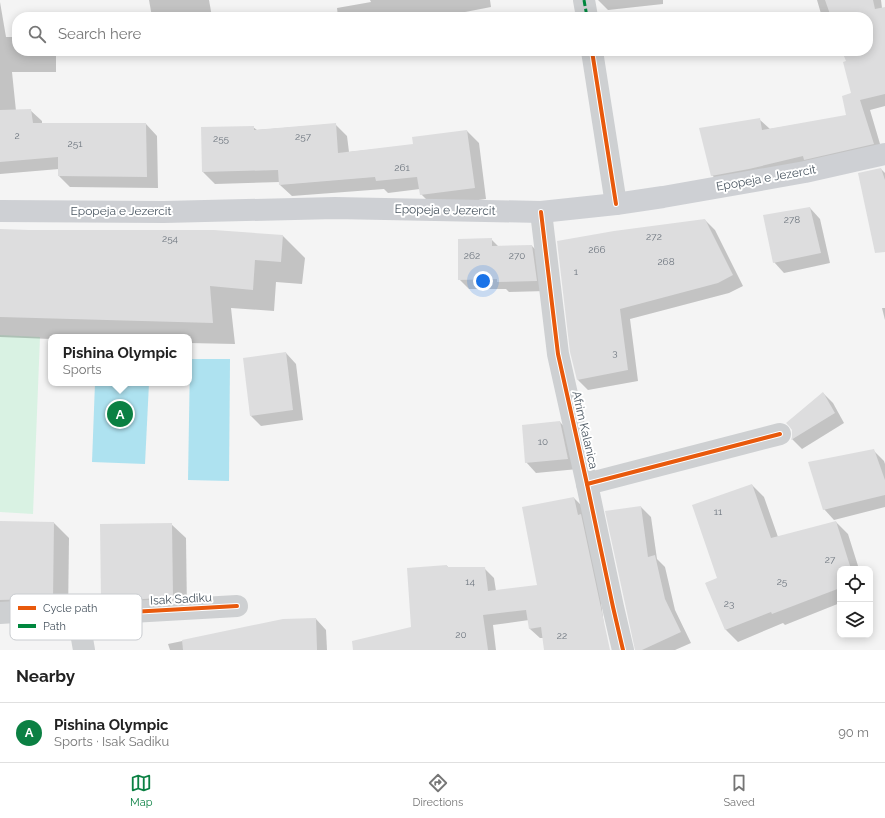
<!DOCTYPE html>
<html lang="en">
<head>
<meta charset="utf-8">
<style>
  body { margin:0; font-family:Raleway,sans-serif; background:#f2f2f2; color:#222 }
  .controls { position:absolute; right:12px; bottom:12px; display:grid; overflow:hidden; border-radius:8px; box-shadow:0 2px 10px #0003 }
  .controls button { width:36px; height:36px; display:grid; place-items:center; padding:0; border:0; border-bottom:1px solid #e0e0e0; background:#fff; color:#222; font:20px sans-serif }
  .you { position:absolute; left:483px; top:281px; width:14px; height:14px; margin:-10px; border:3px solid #fff; border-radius:50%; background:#1a73e8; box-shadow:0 0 0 6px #1a73e833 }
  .badge { display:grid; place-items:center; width:26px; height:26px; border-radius:50%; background:#0b8043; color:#fff; font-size:13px; font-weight:700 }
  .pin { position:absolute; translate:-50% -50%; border:2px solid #fff; box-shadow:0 1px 4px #0006 }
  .popup { position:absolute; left:48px; top:334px; width:144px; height:52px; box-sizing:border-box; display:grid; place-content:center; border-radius:8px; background:#fff; filter:drop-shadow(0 1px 3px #0005); font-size:13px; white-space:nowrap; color:#767676 }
  .popup b { font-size:15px; color:#222 }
  .popup::after { content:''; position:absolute; left:50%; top:100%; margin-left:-8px; border:8px solid transparent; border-top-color:#fff }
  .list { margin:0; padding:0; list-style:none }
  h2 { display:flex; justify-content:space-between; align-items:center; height:52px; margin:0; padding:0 16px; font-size:17px }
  h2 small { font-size:13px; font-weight:400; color:#767676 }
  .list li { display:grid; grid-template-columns:26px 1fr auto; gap:12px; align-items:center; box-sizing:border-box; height:60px; padding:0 16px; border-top:1px solid #e0e0e0 }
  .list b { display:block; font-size:15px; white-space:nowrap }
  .list p { margin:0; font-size:13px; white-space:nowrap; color:#767676 }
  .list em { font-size:13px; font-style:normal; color:#767676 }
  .icon { flex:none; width:22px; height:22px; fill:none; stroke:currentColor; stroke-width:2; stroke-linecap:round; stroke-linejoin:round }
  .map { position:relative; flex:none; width:885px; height:650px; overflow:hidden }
  .search { position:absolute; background:#fff; box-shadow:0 2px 10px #0003; left:12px; right:12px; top:12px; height:44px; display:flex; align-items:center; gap:10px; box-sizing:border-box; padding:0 14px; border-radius:16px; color:#767676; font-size:15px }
  .sheet { height:112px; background:#fff }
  nav { display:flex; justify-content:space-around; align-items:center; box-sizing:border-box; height:56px; border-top:1px solid #e0e0e0; background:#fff; font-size:11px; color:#767676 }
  nav a { display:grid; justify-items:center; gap:2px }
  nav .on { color:#0b8043 }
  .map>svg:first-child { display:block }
  .green { fill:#d9f2e3 }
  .water { fill:#aee2f0 }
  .shadow { fill:#0003 }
  .building { fill:#ddddde }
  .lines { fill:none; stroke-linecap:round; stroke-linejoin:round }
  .street { stroke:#ced0d2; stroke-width:22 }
  .secondary { stroke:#ced0d4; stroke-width:22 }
  .quiet { stroke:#00873e; stroke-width:3; stroke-dasharray:6 3; stroke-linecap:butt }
  .cycleway-casing { stroke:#fff; stroke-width:6 }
  .cycleway { stroke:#e8590c; stroke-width:4 }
  .labels { text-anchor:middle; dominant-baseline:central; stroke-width:4; stroke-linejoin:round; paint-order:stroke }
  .number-label { font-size:10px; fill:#707881 }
  .street-label { font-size:12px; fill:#4a5661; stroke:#fff }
  .key { fill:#fff; stroke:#c9ccd0; stroke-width:1 }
  .key-label { font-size:11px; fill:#4a5661 }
</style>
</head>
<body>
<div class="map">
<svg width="885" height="650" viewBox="0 0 885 650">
  <rect width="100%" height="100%" fill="#f4f4f4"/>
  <path class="green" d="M 0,335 L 40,337 L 33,514 L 0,512 Z"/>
  <g class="water">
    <path d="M 190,359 L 230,359 L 229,481 L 188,480 Z"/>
    <path d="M 95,383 L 149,383 L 145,464 L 92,462 Z"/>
  </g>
  <g class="shadow">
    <path d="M 149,0 L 209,0 L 212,17 L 152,17 Z"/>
    <path d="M 370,0 L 490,0 L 491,7 L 460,13 L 460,17 L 338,17 L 337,8 L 371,2 Z"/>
    <path d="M 598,0 L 663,0 L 663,4 L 608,10 Z"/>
    <path d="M 817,0 L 881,0 L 882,8 L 885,9 L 885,106 L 870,110 L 883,154 L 722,186 L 712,175 L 760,120 L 770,129 L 848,116 L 853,94 L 847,62 L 843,51 L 868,51 L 868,17 L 822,17 Z"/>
    <path d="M 0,2 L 6,37 L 17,37 L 17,51 L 56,51 L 56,72 L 12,72 L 16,111 L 30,110 L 42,121 L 42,124 L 146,124 L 157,136 L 158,188 L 70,187 L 59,176 L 59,169 L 0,174 Z"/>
    <path d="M 349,51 L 380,51 L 353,56 Z"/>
    <path d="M 335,124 L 347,136 L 349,152 L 414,145 L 467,131 L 479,143 L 486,199 L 433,206 L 421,194 L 420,189 L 388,193 L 384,189 L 292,196 L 280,185 L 280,182 L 215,184 L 203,172 L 202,128 L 253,127 L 257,130 Z"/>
    <path d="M 881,169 L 885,173 L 885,241 Z"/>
    <path d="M 810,208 L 820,219 L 830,263 L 784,273 L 774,262 Z"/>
    <path d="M 705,220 L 715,230 L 743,286 L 729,293 L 630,319 L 638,381 L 588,390 L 578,380 L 571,352 Z"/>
    <path d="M 0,230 L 283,236 L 305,258 L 302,284 L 276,282 L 274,311 L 231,308 L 235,344 L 189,343 L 189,337 L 51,337 L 51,339 L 0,337 Z"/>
    <path d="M 492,240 L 499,247 L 532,246 L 542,256 L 546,291 L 509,292 L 506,289 L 469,289 L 459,279 Z"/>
    <path d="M 882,308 L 885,308 L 885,320 Z"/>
    <path d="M 286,353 L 296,364 L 303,420 L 261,426 L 251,416 Z"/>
    <path d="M 823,393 L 833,403 L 844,423 L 802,449 L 792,439 Z"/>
    <path d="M 560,422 L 570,433 L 578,469 L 536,473 L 526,462 Z"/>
    <path d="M 873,450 L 884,461 L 885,464 L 885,507 L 834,520 L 824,509 Z"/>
    <path d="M 752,485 L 764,497 L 778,537 L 836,522 L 848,534 L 859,569 L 840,569 L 840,603 L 785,625 L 783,623 L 738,642 L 726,630 L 706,583 L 719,578 Z"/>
    <path d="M 574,498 L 584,508 L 596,561 L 607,650 L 545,650 L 543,638 L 540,638 L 530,629 L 529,620 L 493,625 L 496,650 L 371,650 L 412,628 L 447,566 L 449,568 L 484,568 L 494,578 L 496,591 L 538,586 Z"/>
    <path d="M 641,507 L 651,517 L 657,559 L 665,567 L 675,610 L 691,643 L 675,650 L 636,650 Z"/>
    <path d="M 0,522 L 54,523 L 69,538 L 68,615 L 0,621 Z"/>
    <path d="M 171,524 L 186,538 L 187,612 L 117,614 L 102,600 Z"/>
    <path d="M 316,619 L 326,630 L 327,650 L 170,650 L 168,644 L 283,620 Z"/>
  </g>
  <g class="building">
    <path d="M 825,0 L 873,0 L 875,9 L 885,7 L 885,94 L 860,100 L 874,144 L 804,160 L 803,156 L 749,169 L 711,176 L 699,128 L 760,118 L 762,130 L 846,115 L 842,96 L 851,93 L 843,62 L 846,61 L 842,51 L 868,51 L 868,17 L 831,17 Z"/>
    <path d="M 31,109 L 33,123 L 146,123 L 147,177 L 58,176 L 58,157 L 0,162 L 0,110 Z"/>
    <path d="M 336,123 L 338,153 L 413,144 L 412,137 L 467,130 L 475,188 L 420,195 L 417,177 L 376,181 L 375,177 L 279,185 L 278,170 L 202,172 L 201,127 L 254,126 L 254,130 Z"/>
    <path d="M 881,168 L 885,180 L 885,252 L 875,253 L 858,173 Z"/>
    <path d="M 810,207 L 821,253 L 773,263 L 763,215 Z"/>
    <path d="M 705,219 L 733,275 L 718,283 L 620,309 L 628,370 L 577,380 L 570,352 L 557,241 L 614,231 Z"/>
    <path d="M 0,229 L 29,230 L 214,230 L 283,235 L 281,262 L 255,260 L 253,290 L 210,286 L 213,323 L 0,317 Z"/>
    <path d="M 492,238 L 492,246 L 532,245 L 537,281 L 497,282 L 497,279 L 458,280 L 458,239 Z"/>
    <path d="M 286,352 L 293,410 L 250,416 L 243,358 Z"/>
    <path d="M 823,392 L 835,413 L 791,440 L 792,437 L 792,430 L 789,426 L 786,423 Z"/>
    <path d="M 560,421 L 568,459 L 525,463 L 522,425 Z"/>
    <path d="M 874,449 L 885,480 L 885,495 L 823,510 L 808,462 Z"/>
    <path d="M 752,484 L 771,538 L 836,521 L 851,569 L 840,569 L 840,588 L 772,614 L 771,612 L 725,630 L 705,583 L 717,578 L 692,505 Z"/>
    <path d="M 574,497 L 578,515 L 581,514 L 610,650 L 544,650 L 541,627 L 529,629 L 526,610 L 483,615 L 488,650 L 353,650 L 352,641 L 411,627 L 407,568 L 447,565 L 447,567 L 485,567 L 488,591 L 537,585 L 522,507 Z"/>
    <path d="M 641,506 L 648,557 L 655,555 L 665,599 L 681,632 L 642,650 L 635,650 L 605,511 Z"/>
    <path d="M 0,521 L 54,522 L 53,600 L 31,599 L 0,600 Z"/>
    <path d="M 172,523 L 173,597 L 129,600 L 101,600 L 100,524 Z"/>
    <path d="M 316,618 L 317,650 L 183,650 L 182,640 L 283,619 Z"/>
  </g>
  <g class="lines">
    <g class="street">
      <path d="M 584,0 L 587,17"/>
      <path d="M 592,51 L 616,204"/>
      <path d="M 541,212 L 558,354 L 587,484 L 613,607 L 623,650"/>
      <path d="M 587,484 L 780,434"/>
      <path d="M 0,613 L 32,611 L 78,615 L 84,650"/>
      <path d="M 78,615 L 237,606"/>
    </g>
    <path class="secondary" d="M 0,211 L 164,212 L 335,208 L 541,212 L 616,204 L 663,197 L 805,172 L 885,154"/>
    <path class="quiet" d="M 584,0 L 587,17"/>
    <defs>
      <g id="cycleway">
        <path d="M 592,51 L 616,204"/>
        <path d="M 541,212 L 558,354 L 587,484 L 613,607 L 623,650"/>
        <path d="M 587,484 L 780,434"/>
        <path d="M 78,615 L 237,606"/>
      </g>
    </defs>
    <use href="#cycleway" class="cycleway-casing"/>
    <use href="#cycleway" class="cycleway"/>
  </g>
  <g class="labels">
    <g class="number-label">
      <text x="17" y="135">2</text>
      <text x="303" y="136">257</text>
      <text x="221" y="138">255</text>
      <text x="75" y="143">251</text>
      <text x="402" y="167">261</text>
      <text x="792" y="219">278</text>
      <text x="654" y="236">272</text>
      <text x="170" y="238">254</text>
      <text x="597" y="249">266</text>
      <text x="472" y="255">262</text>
      <text x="517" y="255">270</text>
      <text x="666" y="261">268</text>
      <text x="576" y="271">1</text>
      <text x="615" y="352">3</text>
      <text x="543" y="441">10</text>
      <text x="718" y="511">11</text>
      <text x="830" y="559">27</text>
      <text x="470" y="581">14</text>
      <text x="782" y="581">25</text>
      <text x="729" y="603">23</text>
      <text x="461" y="634">20</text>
      <text x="562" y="635">22</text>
    </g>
    <g class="street-label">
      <text transform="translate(766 178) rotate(-10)">Epopeja e Jezercit</text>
      <text transform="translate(445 210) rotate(1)">Epopeja e Jezercit</text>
      <text x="121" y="211">Epopeja e Jezercit</text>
      <text transform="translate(585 430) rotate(77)">Afrim Kalanica</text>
      <text transform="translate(181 599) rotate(-3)">Isak Sadiku</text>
    </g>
  </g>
  <rect x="10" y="594" width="132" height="46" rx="6" class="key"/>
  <rect x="18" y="606" width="18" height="4" fill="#e8590c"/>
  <rect x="18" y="624" width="18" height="4" fill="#00873e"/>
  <g class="key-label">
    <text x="43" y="612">Cycle path</text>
    <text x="43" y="630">Path</text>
  </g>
</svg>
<div class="controls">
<button><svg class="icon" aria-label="locate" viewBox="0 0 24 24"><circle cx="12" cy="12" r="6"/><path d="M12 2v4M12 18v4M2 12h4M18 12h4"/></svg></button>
<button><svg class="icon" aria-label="layers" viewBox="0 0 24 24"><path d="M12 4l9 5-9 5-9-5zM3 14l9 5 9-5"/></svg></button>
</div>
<div class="you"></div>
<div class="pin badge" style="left:120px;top:414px">A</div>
<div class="popup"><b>Pishina Olympic</b>Sports</div>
<div class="search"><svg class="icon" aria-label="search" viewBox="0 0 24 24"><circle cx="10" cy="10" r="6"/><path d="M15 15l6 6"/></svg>Search here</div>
</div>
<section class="sheet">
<h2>Nearby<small></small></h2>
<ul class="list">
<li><span class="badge">A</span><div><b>Pishina Olympic</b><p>Sports · Isak Sadiku</p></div><em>90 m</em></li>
</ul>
</section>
<nav>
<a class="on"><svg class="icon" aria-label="map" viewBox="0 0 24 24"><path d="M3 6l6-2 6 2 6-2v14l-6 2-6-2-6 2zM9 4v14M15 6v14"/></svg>Map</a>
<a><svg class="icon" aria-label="directions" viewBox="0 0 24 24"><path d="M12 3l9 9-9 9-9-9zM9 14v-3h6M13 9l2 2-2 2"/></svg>Directions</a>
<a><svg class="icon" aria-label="saved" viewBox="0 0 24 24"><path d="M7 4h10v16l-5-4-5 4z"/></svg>Saved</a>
</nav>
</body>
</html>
